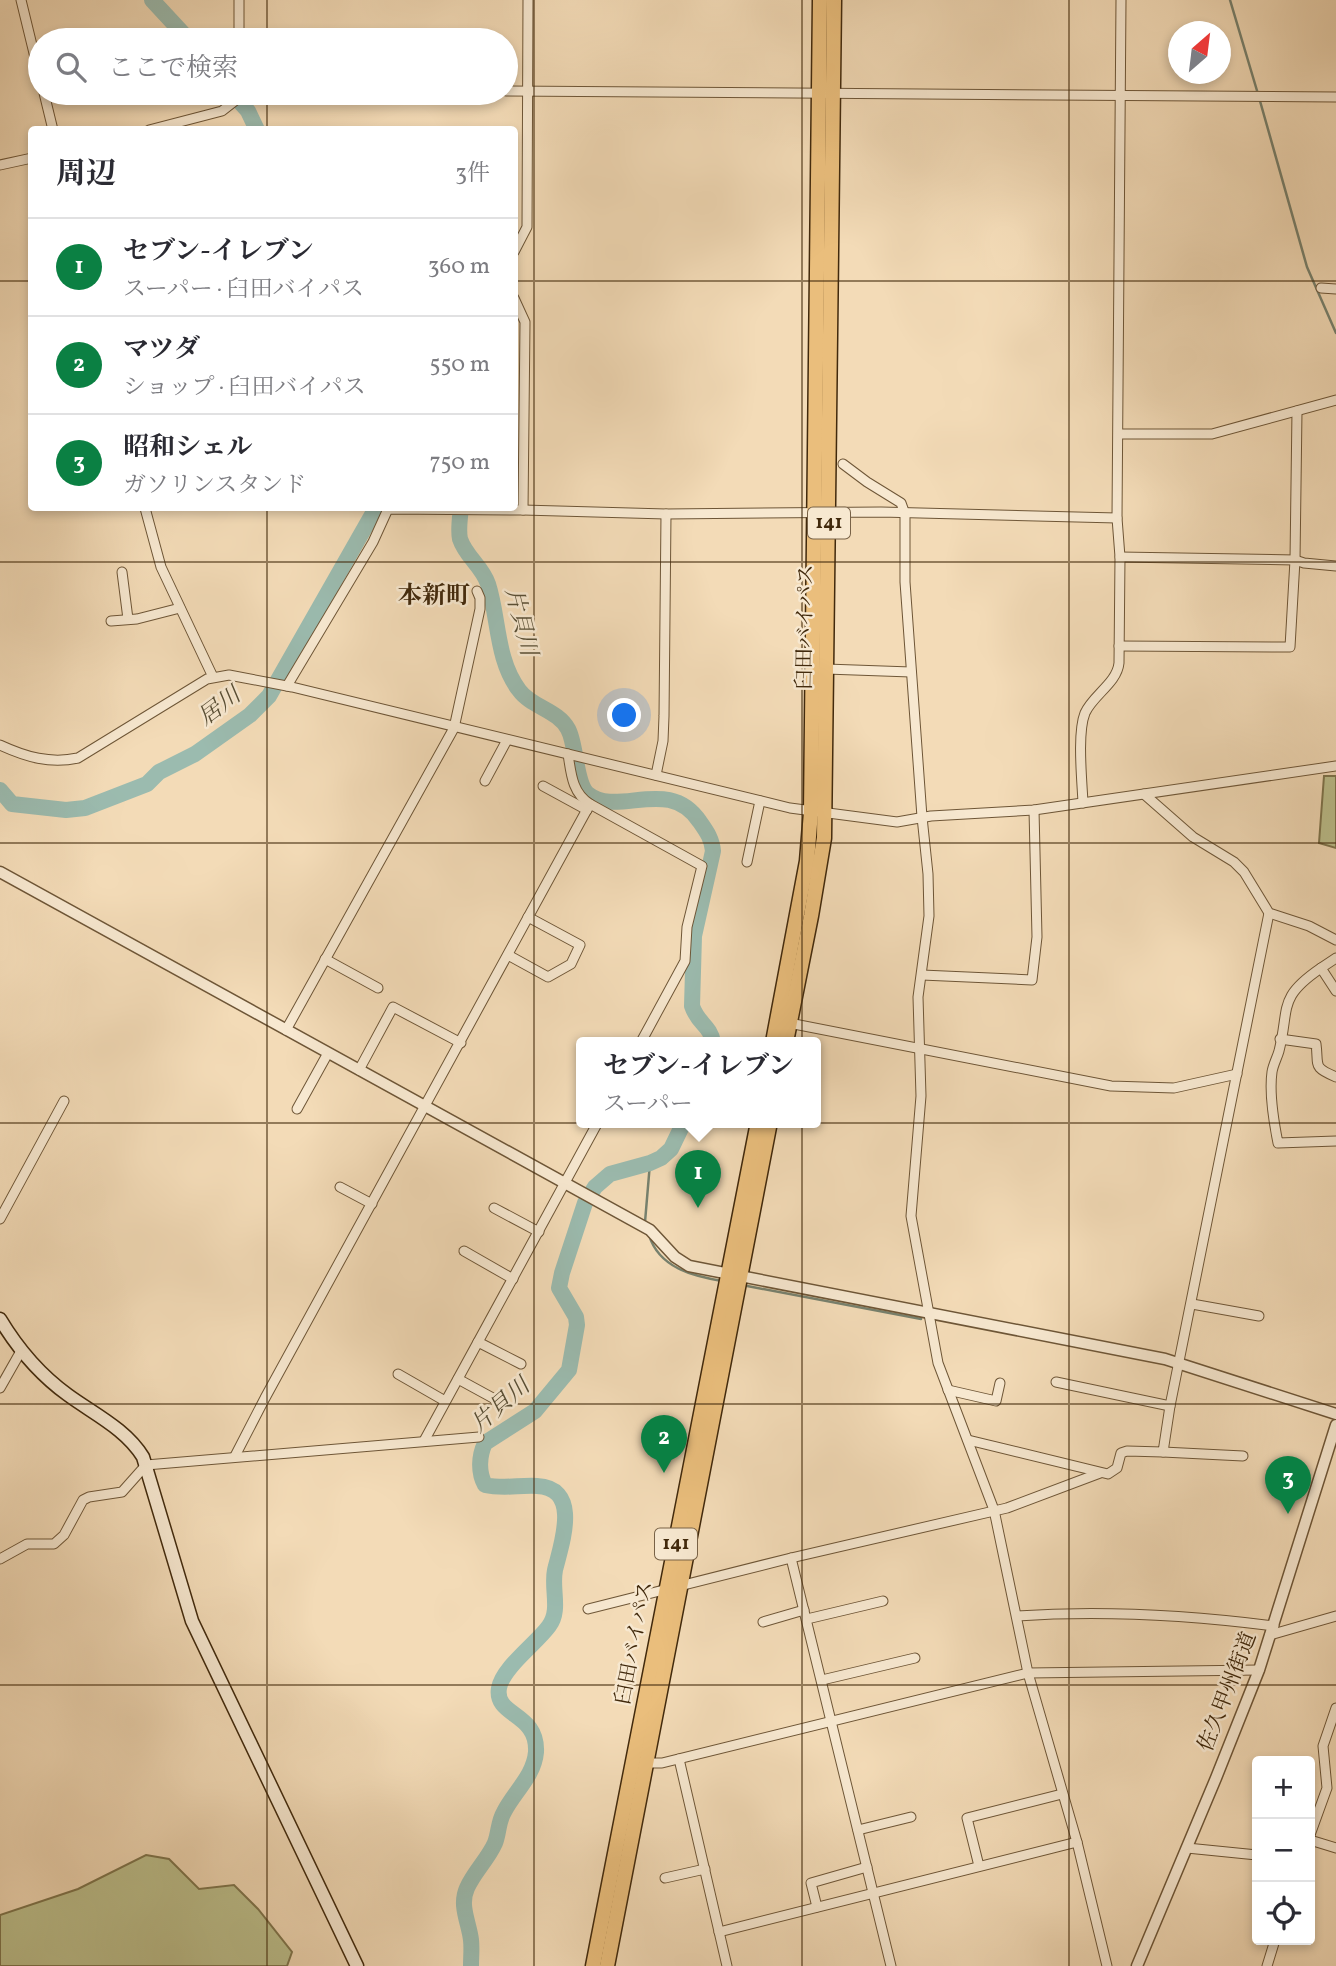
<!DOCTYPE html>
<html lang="ja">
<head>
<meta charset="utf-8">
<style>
  body { margin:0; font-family:Vollkorn,"Noto Serif JP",serif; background:#f7f7f7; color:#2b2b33 }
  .controls { position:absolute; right:21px; bottom:21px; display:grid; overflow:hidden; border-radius:7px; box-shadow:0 4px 10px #0003 }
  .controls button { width:63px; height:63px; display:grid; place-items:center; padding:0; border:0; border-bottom:2px solid #e1e1e2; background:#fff; color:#2b2b33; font:35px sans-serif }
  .compass { position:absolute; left:1168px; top:21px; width:63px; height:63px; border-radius:50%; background:#fff; box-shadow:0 4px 10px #0003; rotate:28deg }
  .you { position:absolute; left:625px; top:716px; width:24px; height:24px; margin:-18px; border:5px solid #fff; border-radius:50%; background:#1a73e8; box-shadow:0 0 0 10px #1a73e833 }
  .badge { display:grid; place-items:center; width:46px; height:46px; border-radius:50%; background:#0b8043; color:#fff; font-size:23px; font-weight:700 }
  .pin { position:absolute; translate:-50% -58px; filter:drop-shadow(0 2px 4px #0008) }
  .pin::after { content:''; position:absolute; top:37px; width:24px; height:21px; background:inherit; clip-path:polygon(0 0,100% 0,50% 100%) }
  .popup { position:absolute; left:576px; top:1037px; width:245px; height:91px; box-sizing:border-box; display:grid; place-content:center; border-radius:7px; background:#fff; filter:drop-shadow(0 2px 5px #0005); font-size:23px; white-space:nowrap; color:#7c7c81 }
  .popup b { font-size:26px; color:#2b2b33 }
  .popup::after { content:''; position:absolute; left:50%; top:100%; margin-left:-14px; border:14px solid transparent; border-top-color:#fff }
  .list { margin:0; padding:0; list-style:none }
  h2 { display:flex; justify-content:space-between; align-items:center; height:91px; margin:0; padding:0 28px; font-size:30px }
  h2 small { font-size:23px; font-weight:400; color:#7c7c81 }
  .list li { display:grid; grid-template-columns:46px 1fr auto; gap:21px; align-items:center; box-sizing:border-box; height:98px; padding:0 28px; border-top:2px solid #e1e1e2 }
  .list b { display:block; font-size:26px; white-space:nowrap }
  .list p { margin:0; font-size:23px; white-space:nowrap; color:#7c7c81 }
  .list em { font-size:23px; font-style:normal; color:#7c7c81 }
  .icon { flex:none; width:38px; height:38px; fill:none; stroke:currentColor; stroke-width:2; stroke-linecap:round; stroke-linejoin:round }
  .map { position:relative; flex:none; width:1336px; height:1966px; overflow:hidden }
  .search { position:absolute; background:#fff; box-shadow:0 4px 10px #0003; left:28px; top:28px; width:490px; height:77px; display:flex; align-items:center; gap:18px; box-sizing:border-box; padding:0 24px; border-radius:38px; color:#7c7c81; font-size:26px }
  .panel { position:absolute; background:#fff; box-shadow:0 4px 10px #0003; left:28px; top:126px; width:490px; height:385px; border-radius:7px }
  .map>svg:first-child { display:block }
  .green { fill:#bcc08d; stroke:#7e744c; stroke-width:2 }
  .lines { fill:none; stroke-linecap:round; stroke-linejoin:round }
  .stream { stroke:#77816e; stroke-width:2.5 }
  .river { stroke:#9bbbaf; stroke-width:16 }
  .minor-casing { stroke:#6e5637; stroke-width:11 }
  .tertiary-casing { stroke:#6e5637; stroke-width:13 }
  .secondary-casing { stroke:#41290c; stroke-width:15 }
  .trunk-casing { stroke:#41290c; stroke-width:17 }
  .minor { stroke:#f7e8d0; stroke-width:9 }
  .tertiary { stroke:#f7e8d0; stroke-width:10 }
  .secondary { stroke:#f7e8d0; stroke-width:12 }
  .trunk { stroke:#eabe7c; stroke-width:14 }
  .grid { fill:none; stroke:#41290c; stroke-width:2; stroke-opacity:0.55 }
  .labels { text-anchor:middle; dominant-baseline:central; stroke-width:5; stroke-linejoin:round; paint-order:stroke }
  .shield { fill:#f7e8d0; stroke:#786247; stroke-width:2 }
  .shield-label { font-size:19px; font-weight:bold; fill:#41290c }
  .street-label { font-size:21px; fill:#41290c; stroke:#f7e8d0 }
  .water-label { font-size:23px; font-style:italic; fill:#584e35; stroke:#f7e8d0 }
  .quarter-label { font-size:24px; font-weight:bold; fill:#41290c; stroke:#f7e8d0 }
</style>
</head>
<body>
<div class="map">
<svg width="1336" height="1966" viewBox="0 0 1336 1966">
  <rect width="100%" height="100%" fill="#f3dbb7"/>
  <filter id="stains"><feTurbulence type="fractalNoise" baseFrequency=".00286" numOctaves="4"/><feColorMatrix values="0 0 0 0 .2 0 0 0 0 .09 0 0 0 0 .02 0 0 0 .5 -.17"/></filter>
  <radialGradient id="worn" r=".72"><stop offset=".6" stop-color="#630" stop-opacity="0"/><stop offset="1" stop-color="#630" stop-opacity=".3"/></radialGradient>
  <g class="green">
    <path d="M 1324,776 L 1336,776 L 1336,848 L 1319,843 Z"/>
    <path d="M 146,1855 L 169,1859 L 199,1889 L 234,1885 L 258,1909 L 292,1952 L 287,1966 L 0,1966 L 0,1915 L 78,1889 Z"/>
  </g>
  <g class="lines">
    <g class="stream">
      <path d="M 1230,0 L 1258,94"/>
      <path d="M 1260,101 L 1307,267 L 1336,333"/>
      <path d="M 645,1222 L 650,1163"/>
      <path d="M 649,1235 C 659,1268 693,1276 722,1281"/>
      <path d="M 742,1285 L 921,1319"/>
    </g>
    <g class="river">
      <path d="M 152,0 L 189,40"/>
      <path d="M 232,93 L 248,111 L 257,130"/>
      <path d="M 461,508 C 460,517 458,530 460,539 C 466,557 482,566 488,584 C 499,618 496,660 519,690 C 531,707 558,710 568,729 C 577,745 575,784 588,794 C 618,818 669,775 700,822 C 707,832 712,839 713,851 L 694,936 L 692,1006 C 698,1024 710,1025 713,1042"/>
      <path d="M 0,790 L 12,804 L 66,810 L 85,808 L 147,784 L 159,772 L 195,754 L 250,715 L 269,696 L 376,508"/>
      <path d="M 471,1966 C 471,1957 472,1948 471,1940 C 469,1922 459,1906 467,1888 C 474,1872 488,1859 495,1843 C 499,1833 498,1822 504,1812 C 514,1792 534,1776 536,1752 C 538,1712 494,1717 499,1688 C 503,1667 537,1643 549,1626 C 561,1610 551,1589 555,1570 C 561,1545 582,1488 537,1486 C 519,1485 503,1489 485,1485 C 478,1472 479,1456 485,1443 L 535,1411 L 569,1370 L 577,1325 L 576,1317 L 559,1288 L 562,1273 L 585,1203 L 595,1187 L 610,1174 L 650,1163 L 661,1158 L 671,1149 L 684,1122"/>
    </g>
    <defs>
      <g id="minor">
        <path d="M 21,0 L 40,78"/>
        <path d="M 239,0 L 239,40"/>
        <path d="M 506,91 L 1336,97"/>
        <path d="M 44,93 L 53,130"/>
        <path d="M 149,130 L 222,111 L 245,93"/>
        <path d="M 0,165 L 32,158"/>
        <path d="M 514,252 L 527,227 L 528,0"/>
        <path d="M 1321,288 L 1336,289"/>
        <path d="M 514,298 L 525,322 L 523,510"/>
        <path d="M 1119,434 L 1212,434 L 1336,400"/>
        <path d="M 843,464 L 867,482 L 901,503 L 905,514 L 905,582 L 922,817 L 928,874 L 929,916 L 918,997 L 921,1096 L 911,1216 L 938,1363 L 994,1510 L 1028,1673 L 1077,1842 L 1107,1966"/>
        <path d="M 145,508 L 161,567 L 213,677"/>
        <path d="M 1120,557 L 1295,560 L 1304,563 L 1336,566"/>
        <path d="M 122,572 L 128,619"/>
        <path d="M 111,621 L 137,619 L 180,608"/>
        <path d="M 1119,646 L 1290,647 L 1295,560 L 1297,411"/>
        <path d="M 826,669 L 911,672"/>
        <path d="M 287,686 L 373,542 L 388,509 L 523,510 L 666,514 L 881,512 L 1117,518"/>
        <path d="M 0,745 C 26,757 50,764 78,758 L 207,679 L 229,675 L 292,687 L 790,808 L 897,822 L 931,816 L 1034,810 L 1336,766"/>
        <path d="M 656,775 L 663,741 L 664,716 L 666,514"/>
        <path d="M 485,781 L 507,740"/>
        <path d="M 543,786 L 587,810"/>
        <path d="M 1144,794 L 1193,837 L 1234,862 L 1244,872 L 1269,913 L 1309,926 L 1336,940"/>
        <path d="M 1083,803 C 1082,780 1077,733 1085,713 C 1093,695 1117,683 1119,663 L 1120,557 L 1117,518 L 1121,0"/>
        <path d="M 590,804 L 702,866 L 687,927 L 685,961 L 641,1042"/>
        <path d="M 747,862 L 760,801"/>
        <path d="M 508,955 L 548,977 L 571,964 L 580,945 L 528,917"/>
        <path d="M 1336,958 L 1321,968 L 1336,991"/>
        <path d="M 325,959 L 378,988"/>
        <path d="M 1321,968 C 1277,998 1290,1007 1279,1051 C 1277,1058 1273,1065 1272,1072 C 1269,1093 1274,1123 1278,1143 L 1336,1141"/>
        <path d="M 922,975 L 1032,980 L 1037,937 L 1034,810"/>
        <path d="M 789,1023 L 1111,1086 L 1174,1088 L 1237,1074"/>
        <path d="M 286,1030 L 454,728 L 480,609 L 480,598 L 477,591"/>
        <path d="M 1280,1039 L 1316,1044 C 1319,1066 1312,1067 1336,1077"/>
        <path d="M 359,1070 L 393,1007 L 461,1043"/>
        <path d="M 297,1109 L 328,1053"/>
        <path d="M 340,1187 L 372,1204"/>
        <path d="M 494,1208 L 539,1232"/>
        <path d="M 0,1219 L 64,1101"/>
        <path d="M 464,1251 L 513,1279"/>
        <path d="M 1192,1304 L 1259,1316"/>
        <path d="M 478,1342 L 521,1364"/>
        <path d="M 398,1374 L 445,1401"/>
        <path d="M 458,1379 L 502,1403"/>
        <path d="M 1056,1382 L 1170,1406"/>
        <path d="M 0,1388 L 21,1351"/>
        <path d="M 948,1390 L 996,1401 L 1000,1383"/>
        <path d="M 968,1440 L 1108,1474 L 1117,1468 L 1121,1453 L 1127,1451 L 1163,1452 L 1170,1406 L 1269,913"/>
        <path d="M 424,1441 L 598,1122"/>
        <path d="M 1163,1452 L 1243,1456"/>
        <path d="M 235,1456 L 265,1398 L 590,804 C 572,793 571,773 568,754"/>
        <path d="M 791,1558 L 891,1966"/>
        <path d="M 0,1559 L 27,1544 L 54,1544 L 64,1535 L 83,1500 L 89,1497 L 122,1492 L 146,1465 L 479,1437"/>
        <path d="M 588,1609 L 791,1558 L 1007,1508 L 1100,1473"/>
        <path d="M 1017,1616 C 1103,1610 1188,1615 1274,1626"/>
        <path d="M 807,1619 L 883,1601"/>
        <path d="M 763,1622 L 804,1610"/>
        <path d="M 1270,1635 L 1336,1616"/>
        <path d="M 822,1680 L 915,1658"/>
        <path d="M 679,1759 L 727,1966"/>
        <path d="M 646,1763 L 662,1763 L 1028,1673 L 1259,1670"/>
        <path d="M 858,1830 L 911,1817"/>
        <path d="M 1310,1835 L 1327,1788 L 1323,1746 L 1336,1708"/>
        <path d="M 1310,1840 L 1336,1848"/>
        <path d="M 1187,1848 L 1257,1855"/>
        <path d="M 979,1866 L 967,1818 L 1062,1794"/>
        <path d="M 665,1878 L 705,1869"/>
        <path d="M 817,1907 L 811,1883 L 867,1867"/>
        <path d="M 719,1932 L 1077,1842"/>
        <path d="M 1267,1966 L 1275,1940"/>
      </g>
      <g id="tertiary">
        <path d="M 0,872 L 650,1230 L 675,1257 L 689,1266 L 1165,1359 L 1336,1414"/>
        <path d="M 1137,1966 L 1216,1778 L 1259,1670 L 1336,1425"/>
      </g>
      <path id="secondary" d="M 0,1319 C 18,1349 39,1374 68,1395 C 94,1414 126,1429 143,1457 L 192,1621 L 357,1966"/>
      <g id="trunk">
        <path d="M 773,1042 L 807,861 L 811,812 L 820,0"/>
        <path d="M 786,1042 L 811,916 L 824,838 L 834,0"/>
        <path d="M 593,1966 L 758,1122"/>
        <path d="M 607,1966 L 770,1122"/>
      </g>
    </defs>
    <use href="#minor" class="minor-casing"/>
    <use href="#tertiary" class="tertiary-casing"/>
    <use href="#secondary" class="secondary-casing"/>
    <use href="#trunk" class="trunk-casing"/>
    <use href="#minor" class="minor"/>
    <use href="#tertiary" class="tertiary"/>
    <use href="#secondary" class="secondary"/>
    <use href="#trunk" class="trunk"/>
  </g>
  <path class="grid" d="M 267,0 L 267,40M 534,0 L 534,1966M 802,0 L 802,1966M 1069,0 L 1069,1966M 267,93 L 267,130M 0,281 L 32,281M 514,281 L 1336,281M 267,508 L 267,1966M 0,562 L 1336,562M 0,843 L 1336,843M 0,1123 L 1336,1123M 0,1404 L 1336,1404M 0,1685 L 1336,1685"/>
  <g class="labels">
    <g class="shield">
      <rect x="808" y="507.5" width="42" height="31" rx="5"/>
      <rect x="655" y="1528.5" width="42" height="31" rx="5"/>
    </g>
    <g class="shield-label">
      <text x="829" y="523">141</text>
      <text x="676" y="1544">141</text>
    </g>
    <g class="street-label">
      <text transform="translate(806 627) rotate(-89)">臼田バイパス</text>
      <text transform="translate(635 1643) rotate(-79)">臼田バイパス</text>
      <text transform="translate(1228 1692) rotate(-69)">佐久甲州街道</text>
    </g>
    <g class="water-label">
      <text transform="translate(520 622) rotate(76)">片貝川</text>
      <text transform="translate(220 707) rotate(-37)">居川</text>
      <text transform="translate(501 1406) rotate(-41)">片貝川</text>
    </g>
    <g class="quarter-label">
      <text x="434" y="597">本新町</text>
    </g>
  </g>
  <rect width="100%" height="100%" filter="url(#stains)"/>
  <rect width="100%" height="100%" fill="url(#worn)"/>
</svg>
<div class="controls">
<button>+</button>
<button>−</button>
<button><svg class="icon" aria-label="locate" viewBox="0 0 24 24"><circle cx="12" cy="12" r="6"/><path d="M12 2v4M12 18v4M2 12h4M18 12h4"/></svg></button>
</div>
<svg class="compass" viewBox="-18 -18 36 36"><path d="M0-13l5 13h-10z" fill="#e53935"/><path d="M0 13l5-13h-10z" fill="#7c7c81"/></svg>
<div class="you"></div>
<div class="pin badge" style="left:698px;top:1208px">1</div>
<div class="popup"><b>セブン-イレブン</b>スーパー</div>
<div class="pin badge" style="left:664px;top:1473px">2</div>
<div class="pin badge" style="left:1288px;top:1514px">3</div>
<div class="search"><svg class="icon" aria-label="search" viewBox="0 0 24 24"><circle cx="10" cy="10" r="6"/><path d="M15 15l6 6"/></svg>ここで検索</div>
<section class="panel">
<h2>周辺<small>3件</small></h2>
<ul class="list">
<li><span class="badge">1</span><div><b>セブン-イレブン</b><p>スーパー · 臼田バイパス</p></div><em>360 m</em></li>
<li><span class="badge">2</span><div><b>マツダ</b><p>ショップ · 臼田バイパス</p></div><em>550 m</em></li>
<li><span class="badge">3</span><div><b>昭和シェル</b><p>ガソリンスタンド</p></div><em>750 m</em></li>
</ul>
</section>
</div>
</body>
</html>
